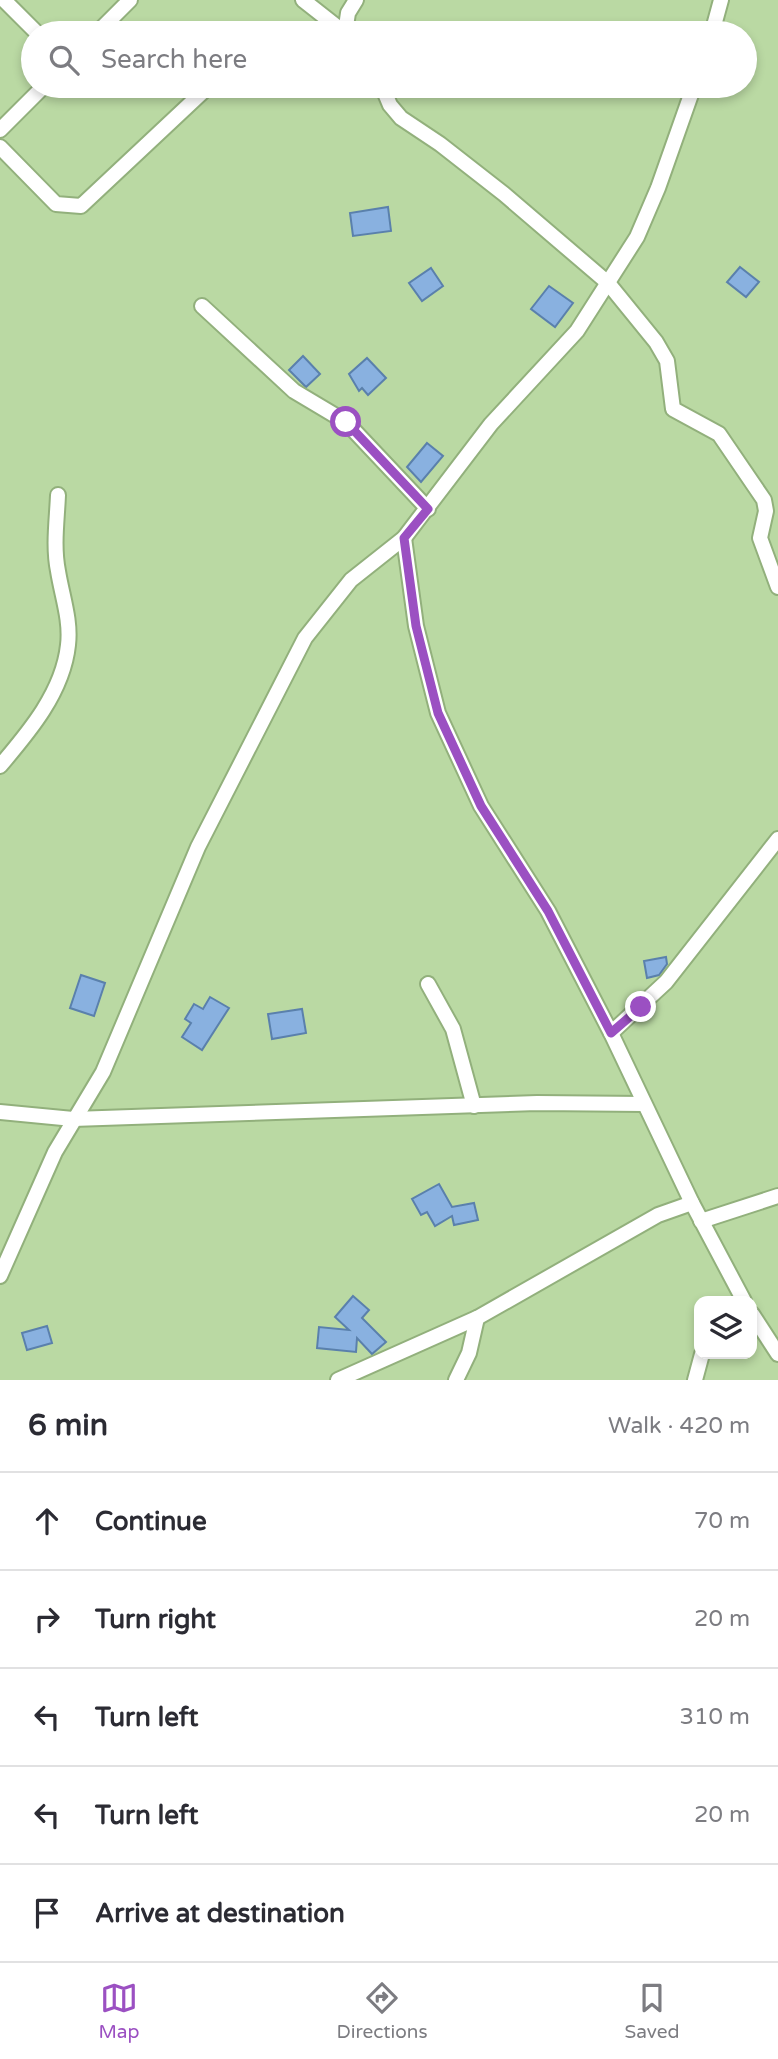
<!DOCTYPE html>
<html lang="en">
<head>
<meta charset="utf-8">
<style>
  body { margin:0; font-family:"Varela Round",sans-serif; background:#f7f7f7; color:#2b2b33 }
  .controls { position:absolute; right:21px; bottom:21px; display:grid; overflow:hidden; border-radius:14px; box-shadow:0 4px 10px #0003 }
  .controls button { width:63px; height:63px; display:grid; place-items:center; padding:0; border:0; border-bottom:2px solid #e1e1e2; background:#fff; color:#2b2b33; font:35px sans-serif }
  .stop { position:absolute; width:21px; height:21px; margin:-16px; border:5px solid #9b50c2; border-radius:50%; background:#fff }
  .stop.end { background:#9b50c2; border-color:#fff; box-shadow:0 2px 7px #0008 }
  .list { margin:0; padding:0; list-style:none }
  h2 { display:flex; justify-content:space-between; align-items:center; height:91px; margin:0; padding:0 28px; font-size:30px }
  h2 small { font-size:23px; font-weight:400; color:#7c7c81 }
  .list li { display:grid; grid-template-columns:46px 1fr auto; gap:21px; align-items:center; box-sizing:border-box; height:98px; padding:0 28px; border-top:2px solid #e1e1e2 }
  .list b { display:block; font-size:26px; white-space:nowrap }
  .list em { font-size:23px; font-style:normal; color:#7c7c81 }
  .icon { flex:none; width:38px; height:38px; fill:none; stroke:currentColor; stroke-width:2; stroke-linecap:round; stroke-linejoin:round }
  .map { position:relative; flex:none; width:778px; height:1380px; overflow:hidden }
  .search { position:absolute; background:#fff; box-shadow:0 4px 10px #0003; left:21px; right:21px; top:21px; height:77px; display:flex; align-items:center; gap:18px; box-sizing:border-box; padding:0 24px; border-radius:38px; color:#7c7c81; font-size:26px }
  .sheet { height:581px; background:#fff }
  nav { display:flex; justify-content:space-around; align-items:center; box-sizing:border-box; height:98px; border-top:2px solid #e1e1e2; background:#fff; font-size:19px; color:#7c7c81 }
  nav a { display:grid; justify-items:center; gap:4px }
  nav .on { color:#9b50c2 }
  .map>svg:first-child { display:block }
  .building { fill:#89b1e0; stroke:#5a80ac; stroke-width:2 }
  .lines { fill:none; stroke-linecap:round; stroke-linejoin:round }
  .minor-casing { stroke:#92b07c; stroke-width:18 }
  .minor { stroke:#fff; stroke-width:14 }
  .route { stroke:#9b50c2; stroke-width:9 }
</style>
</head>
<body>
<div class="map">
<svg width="778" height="1380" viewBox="0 0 778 1380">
  <rect width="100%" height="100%" fill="#bad9a3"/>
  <g class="building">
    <path d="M 388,207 L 391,231 L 353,236 L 350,213 Z"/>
    <path d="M 740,267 L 759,282 L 746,297 L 727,282 Z"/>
    <path d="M 431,268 L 443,286 L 422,301 L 409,283 Z"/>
    <path d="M 549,286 L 573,303 L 555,327 L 531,309 Z"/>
    <path d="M 303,356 L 320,374 L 306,387 L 289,370 Z"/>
    <path d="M 367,358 L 386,378 L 368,395 L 362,388 L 359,391 L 349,374 Z"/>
    <path d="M 427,443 L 443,456 L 421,482 L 407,467 Z"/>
    <path d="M 666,957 L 667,964 L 659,975 L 647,978 L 644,961 Z"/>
    <path d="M 81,975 L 105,983 L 94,1016 L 70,1008 Z"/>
    <path d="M 210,997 L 229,1008 L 202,1050 L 182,1037 L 191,1023 L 185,1019 L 194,1004 L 203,1009 Z"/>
    <path d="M 302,1009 L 306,1033 L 272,1039 L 268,1014 Z"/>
    <path d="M 439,1184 L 452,1207 L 474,1203 L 478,1220 L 454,1225 L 452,1216 L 435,1226 L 427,1212 L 421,1215 L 412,1199 Z"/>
    <path d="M 353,1296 L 369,1310 L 362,1318 L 386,1342 L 372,1354 L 357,1338 L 356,1352 L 317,1348 L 319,1327 L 349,1330 L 335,1317 Z"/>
    <path d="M 47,1326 L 52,1343 L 27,1350 L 22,1333 Z"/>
  </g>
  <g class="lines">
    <defs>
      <g id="minor">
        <path d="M 4,0 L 37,33"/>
        <path d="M 303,0 L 345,33"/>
        <path d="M 97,33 L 130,0"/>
        <path d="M 345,33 L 348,13 L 356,0"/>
        <path d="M 712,33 L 721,0"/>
        <path d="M 382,86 L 390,105 L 401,118 L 440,144 L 504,194 L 608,283 L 656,342 L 667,361 L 673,409 L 719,434 L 764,500 L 766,511 L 760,538 L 778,587"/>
        <path d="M 0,130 L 44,86"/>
        <path d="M 0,147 L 56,204 L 81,206 L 209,86"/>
        <path d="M 202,306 L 294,391 L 346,422 L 428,509"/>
        <path d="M 404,538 L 416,626 L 438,713 L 481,806 L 548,911 L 611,1033 L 692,1203 L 744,1301"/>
        <path d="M 0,766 C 29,732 63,692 68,645 C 71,620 62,596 58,571 C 53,546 57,520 58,495"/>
        <path d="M 428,984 L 453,1029 L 474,1106"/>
        <path d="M 611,1033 L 666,982 L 778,839"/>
        <path d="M 0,1112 L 73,1119 L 537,1103 L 644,1104"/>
        <path d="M 701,1221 L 778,1196"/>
        <path d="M 0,1276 L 55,1152 L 103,1072 L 198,847 L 305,638 L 351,580 L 404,538 L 491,424 L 577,331 L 637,237 L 658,188 L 694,86"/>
        <path d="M 752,1314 L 778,1354"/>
        <path d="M 338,1380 L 477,1318 L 658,1215 L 692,1203"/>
        <path d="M 456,1380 L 469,1353 L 477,1318"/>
        <path d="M 695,1380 L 702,1354"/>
      </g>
    </defs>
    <use href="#minor" class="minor-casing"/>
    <use href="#minor" class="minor"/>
  </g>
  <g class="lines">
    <path class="route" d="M 346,422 L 428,509 L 404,538 L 416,626 L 438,713 L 481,806 L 548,911 L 611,1033 L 641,1007"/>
  </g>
</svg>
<div class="controls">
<button><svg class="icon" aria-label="layers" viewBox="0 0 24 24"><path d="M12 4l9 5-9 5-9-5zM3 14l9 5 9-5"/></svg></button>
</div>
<div class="stop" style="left:346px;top:422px"></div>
<div class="stop end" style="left:641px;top:1007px"></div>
<div class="search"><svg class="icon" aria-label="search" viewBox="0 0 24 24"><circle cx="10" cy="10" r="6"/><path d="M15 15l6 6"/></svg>Search here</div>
</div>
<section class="sheet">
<h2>6 min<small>Walk · 420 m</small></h2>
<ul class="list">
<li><svg class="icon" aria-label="ahead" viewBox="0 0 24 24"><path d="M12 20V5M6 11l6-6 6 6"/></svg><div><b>Continue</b></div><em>70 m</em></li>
<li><svg class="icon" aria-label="right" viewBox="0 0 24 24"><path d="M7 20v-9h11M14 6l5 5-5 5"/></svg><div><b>Turn right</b></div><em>20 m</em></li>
<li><svg class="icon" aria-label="left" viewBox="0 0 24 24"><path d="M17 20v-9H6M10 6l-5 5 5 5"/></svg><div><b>Turn left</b></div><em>310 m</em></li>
<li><svg class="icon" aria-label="left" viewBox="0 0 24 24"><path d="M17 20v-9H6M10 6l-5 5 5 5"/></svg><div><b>Turn left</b></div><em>20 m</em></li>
<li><svg class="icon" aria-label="arrive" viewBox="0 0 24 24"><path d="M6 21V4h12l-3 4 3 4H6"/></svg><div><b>Arrive at destination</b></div></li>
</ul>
</section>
<nav>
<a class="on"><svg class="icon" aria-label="map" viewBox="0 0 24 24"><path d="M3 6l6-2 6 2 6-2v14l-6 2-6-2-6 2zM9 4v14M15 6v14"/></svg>Map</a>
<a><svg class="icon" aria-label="directions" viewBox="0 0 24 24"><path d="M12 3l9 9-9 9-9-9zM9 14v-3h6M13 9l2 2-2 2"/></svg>Directions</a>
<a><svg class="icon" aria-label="saved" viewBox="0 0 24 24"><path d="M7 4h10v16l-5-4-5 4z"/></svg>Saved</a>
</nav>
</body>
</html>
